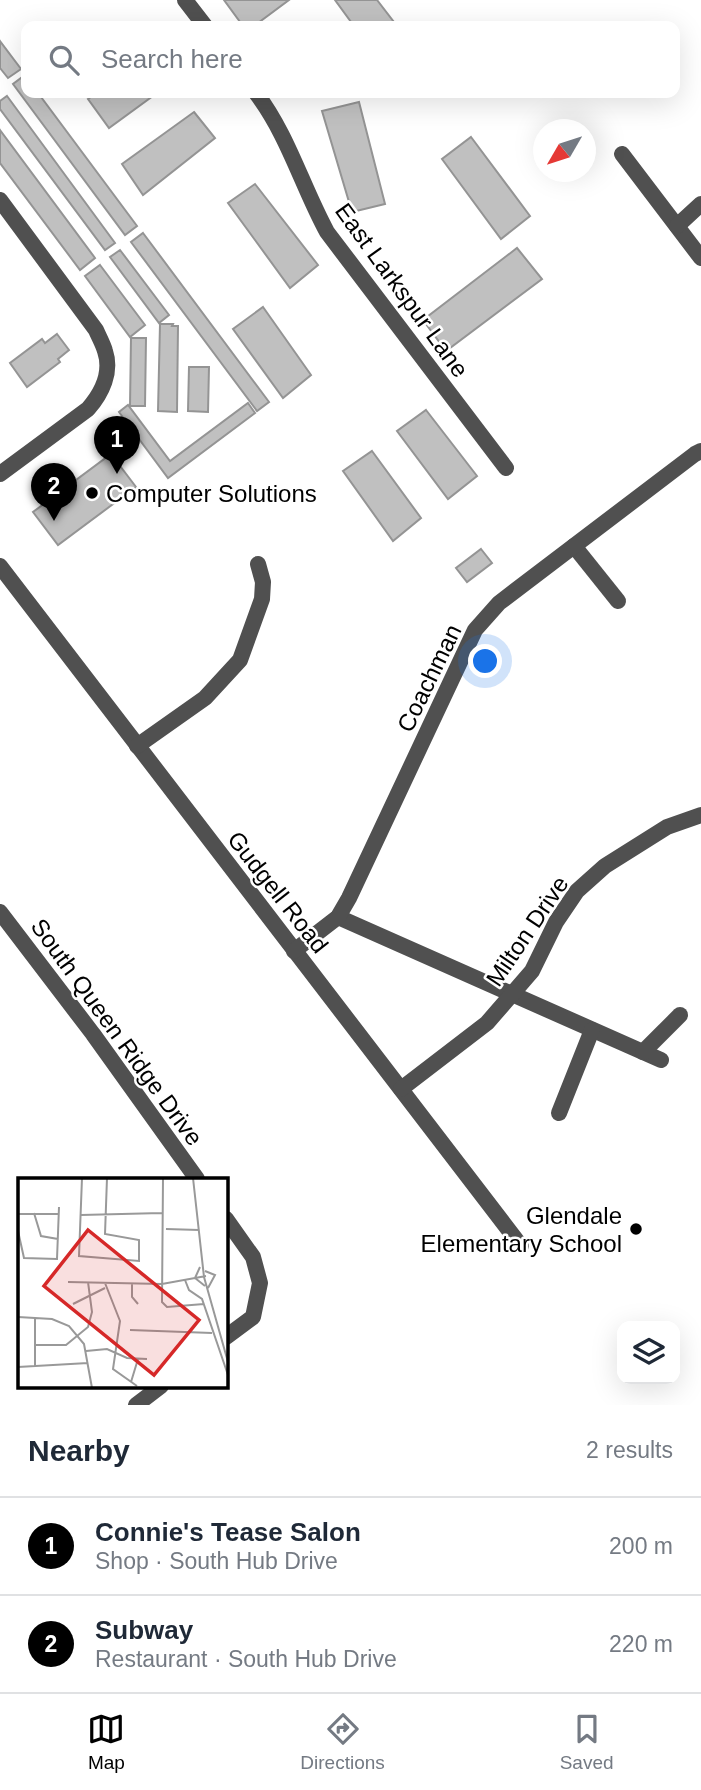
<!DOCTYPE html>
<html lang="en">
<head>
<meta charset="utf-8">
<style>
  body { margin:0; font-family:Helvetica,sans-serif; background:#f2f2f3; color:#1f2937 }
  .controls { position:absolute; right:21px; bottom:21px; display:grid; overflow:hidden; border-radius:14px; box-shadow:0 7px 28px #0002 }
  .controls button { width:63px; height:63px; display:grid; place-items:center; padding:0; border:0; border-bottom:2px solid #e0e1e3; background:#fff; color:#1f2937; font:35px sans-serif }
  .compass { position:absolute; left:533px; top:119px; width:63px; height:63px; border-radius:50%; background:#fff; box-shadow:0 7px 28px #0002; rotate:231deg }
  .you { position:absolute; left:486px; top:662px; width:24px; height:24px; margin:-18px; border:5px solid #fff; border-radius:50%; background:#1a73e8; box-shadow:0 0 0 10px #1a73e833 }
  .badge { display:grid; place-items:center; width:46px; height:46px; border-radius:50%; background:#000; color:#fff; font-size:23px; font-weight:700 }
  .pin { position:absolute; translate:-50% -58px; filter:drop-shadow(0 2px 4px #0008) }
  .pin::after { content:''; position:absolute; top:37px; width:24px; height:21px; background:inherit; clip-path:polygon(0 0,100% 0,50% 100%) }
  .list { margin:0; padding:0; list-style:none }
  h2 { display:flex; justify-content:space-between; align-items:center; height:91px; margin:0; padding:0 28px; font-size:30px }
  h2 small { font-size:23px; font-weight:400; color:#747a83 }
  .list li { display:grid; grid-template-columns:46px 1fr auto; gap:21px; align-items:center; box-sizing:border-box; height:98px; padding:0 28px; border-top:2px solid #e0e1e3 }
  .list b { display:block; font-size:26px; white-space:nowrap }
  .list p { margin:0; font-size:23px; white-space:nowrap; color:#747a83 }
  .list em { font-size:23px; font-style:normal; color:#747a83 }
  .icon { flex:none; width:38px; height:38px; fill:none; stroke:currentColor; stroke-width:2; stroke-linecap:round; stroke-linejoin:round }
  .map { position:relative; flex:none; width:701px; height:1405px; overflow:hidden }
  .search { position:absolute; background:#fff; box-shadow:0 7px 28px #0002; left:21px; right:21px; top:21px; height:77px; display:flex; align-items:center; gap:18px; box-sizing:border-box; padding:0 24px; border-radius:14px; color:#747a83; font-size:26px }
  .sheet { height:287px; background:#fff }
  nav { display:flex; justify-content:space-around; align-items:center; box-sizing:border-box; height:98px; border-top:2px solid #e0e1e3; background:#fff; font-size:19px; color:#747a83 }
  nav a { display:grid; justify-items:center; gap:4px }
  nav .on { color:#000 }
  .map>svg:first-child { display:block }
  .building { fill:#c0c0c0; stroke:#949494; stroke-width:2 }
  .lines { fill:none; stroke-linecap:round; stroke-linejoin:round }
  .minor { stroke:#505050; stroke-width:16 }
  .poi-dot { fill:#000; stroke:#fff; stroke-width:2.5 }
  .labels { text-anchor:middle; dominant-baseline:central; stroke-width:5; stroke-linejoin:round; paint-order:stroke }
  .street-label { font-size:24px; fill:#000; stroke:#fff }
  .poi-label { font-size:24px; fill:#000; stroke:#fff; text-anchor:start }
  .inset-road { fill:none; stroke:#999; stroke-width:2 }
  .view { fill:#d62828; fill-opacity:0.15; stroke:#d62828; stroke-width:3.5 }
  .inset-edge { fill:none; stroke:#000; stroke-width:3.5 }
</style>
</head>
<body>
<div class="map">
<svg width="701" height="1405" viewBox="0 0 701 1405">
  <rect width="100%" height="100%" fill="#fff"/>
  <g class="building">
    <path d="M 224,0 L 289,0 L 254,26 L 243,26 Z"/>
    <path d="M 335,0 L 377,0 L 397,26 L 354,26 Z"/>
    <path d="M 0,41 L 21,69 L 8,78 L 0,68 Z"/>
    <path d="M 25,75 L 26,93 L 38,93 L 137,226 L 125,235 L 13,84 Z"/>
    <path d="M 97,93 L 157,93 L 109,128 L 88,99 Z"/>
    <path d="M 7,96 L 115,243 L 105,250 L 0,109 L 0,101 Z"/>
    <path d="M 359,102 L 385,204 L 352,212 L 322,111 Z"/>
    <path d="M 194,112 L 215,138 L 143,195 L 122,164 Z"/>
    <path d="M 0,130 L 95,258 L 80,270 L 0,163 Z"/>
    <path d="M 471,137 L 530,216 L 501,239 L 442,159 Z"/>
    <path d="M 255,184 L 318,265 L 290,288 L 228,203 Z"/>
    <path d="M 143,233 L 269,402 L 257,411 L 131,242 Z"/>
    <path d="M 517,248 L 542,279 L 446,351 L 423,320 Z"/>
    <path d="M 120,250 L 169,315 L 159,323 L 110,257 Z"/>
    <path d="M 100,265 L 145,325 L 130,337 L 85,276 Z"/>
    <path d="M 263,307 L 311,375 L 283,398 L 233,329 Z"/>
    <path d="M 160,324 L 173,324 L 172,326 L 178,326 L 177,412 L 158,411 Z"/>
    <path d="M 57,334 L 69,350 L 58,359 L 60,362 L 27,387 L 10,363 L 42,339 L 45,343 Z"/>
    <path d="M 131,338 L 146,338 L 145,406 L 130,406 Z"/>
    <path d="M 189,367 L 209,367 L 208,412 L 188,411 Z"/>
    <path d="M 248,403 L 255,413 L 168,478 L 119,412 L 128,405 L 170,461 Z"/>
    <path d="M 426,410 L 477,476 L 448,499 L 397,431 Z"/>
    <path d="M 372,451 L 421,518 L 393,541 L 343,471 Z"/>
    <path d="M 111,454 L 136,487 L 58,545 L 33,512 Z"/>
    <path d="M 481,549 L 492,563 L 467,582 L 456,568 Z"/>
  </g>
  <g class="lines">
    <g class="minor">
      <path d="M 185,0 L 205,26"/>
      <path d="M 256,93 C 288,135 302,186 327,232 L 506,468"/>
      <path d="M 622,154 L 701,258"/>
      <path d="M 0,200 L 96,330 C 99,337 103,344 105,351 C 112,372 102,393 88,409 L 0,474"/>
      <path d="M 677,226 L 701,204"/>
      <path d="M 574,546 L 618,601"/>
      <path d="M 0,566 L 521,1246"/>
      <path d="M 137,746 L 205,698 L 240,660 L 262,599 L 263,582 L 258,564"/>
      <path d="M 0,912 L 93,1034 L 197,1179"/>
      <path d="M 338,917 L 661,1060"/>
      <path d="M 294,951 L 338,917 L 349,898 L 475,630 L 499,603 L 695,454 L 701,451"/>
      <path d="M 643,1052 L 680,1015"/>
      <path d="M 401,1089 L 487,1023 L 532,971 L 556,922 L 577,891 L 605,866 L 667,827 L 701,815"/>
      <path d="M 559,1113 L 592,1030"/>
      <path d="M 226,1219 L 253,1257 L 260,1283 L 253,1317 L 226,1337"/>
      <path d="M 136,1405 L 161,1386"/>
    </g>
  </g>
  <g class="poi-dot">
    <circle cx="92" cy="493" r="7"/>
    <circle cx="636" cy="1229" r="7"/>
  </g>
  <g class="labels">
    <g class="street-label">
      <text transform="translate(402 290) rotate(54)">East Larkspur Lane</text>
      <text transform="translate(429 678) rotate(-64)">Coachman</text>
      <text transform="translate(278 892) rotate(52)">Gudgell Road</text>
      <text transform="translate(527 931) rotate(-56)">Milton Drive</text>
      <text transform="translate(117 1032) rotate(54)">South Queen Ridge Drive</text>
    </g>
    <g class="poi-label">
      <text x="106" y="493">Computer Solutions</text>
      <text x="622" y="1215" text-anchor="end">Glendale<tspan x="622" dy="28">Elementary School</tspan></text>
    </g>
  </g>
  <g transform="translate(18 1178)">
    <rect width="210" height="210" fill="#fff"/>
    <path class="inset-road" d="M 64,0 L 61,78 L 121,83 L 121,62 L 87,56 L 89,0M 145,0 L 144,124 L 149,129 L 186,126M 175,0 L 186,99 L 210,184M 16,35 L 23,58 L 40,61M 0,36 L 40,36M 63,37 L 144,35M 148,51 L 181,52M 0,53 L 6,80 L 39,81 L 41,29M 182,89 L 177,100 L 187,108M 187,93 L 197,97 L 190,110M 167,102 L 171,112 L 184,121 L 210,197M 50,104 L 144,106 L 188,98M 87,105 L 102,143 L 95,191 L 119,208M 114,105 L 114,119 L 120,126M 55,126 L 87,110M 0,139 L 34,141 L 51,148 L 66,166 L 74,210M 17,140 L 17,188M 112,152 L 194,155M 16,167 L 48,167 L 70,149 L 74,134 L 70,104M 68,173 L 89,171 L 109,180 L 129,181M 0,189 L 70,185M 113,204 L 120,181"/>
    <path class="view" d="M 70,52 L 181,142 L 136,197 L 26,108 Z"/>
    <rect width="210" height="210" class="inset-edge"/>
  </g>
</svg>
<div class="controls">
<button><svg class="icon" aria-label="layers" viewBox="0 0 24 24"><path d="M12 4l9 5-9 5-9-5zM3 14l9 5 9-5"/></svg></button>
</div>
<svg class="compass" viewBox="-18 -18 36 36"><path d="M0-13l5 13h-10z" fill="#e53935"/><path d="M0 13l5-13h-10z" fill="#747a83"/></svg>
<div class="you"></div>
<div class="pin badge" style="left:117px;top:474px">1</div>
<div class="pin badge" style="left:54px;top:521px">2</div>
<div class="search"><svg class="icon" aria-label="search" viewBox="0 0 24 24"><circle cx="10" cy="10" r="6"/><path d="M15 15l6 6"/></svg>Search here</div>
</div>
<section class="sheet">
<h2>Nearby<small>2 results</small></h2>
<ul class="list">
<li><span class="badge">1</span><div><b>Connie's Tease Salon</b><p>Shop · South Hub Drive</p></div><em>200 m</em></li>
<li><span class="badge">2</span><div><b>Subway</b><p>Restaurant · South Hub Drive</p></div><em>220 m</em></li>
</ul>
</section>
<nav>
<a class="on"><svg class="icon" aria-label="map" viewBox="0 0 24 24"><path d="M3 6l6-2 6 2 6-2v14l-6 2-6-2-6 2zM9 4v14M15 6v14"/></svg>Map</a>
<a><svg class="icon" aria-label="directions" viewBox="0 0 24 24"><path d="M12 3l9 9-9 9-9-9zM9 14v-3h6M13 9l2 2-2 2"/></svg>Directions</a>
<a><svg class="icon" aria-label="saved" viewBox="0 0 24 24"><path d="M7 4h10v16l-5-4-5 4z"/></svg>Saved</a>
</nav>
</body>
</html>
